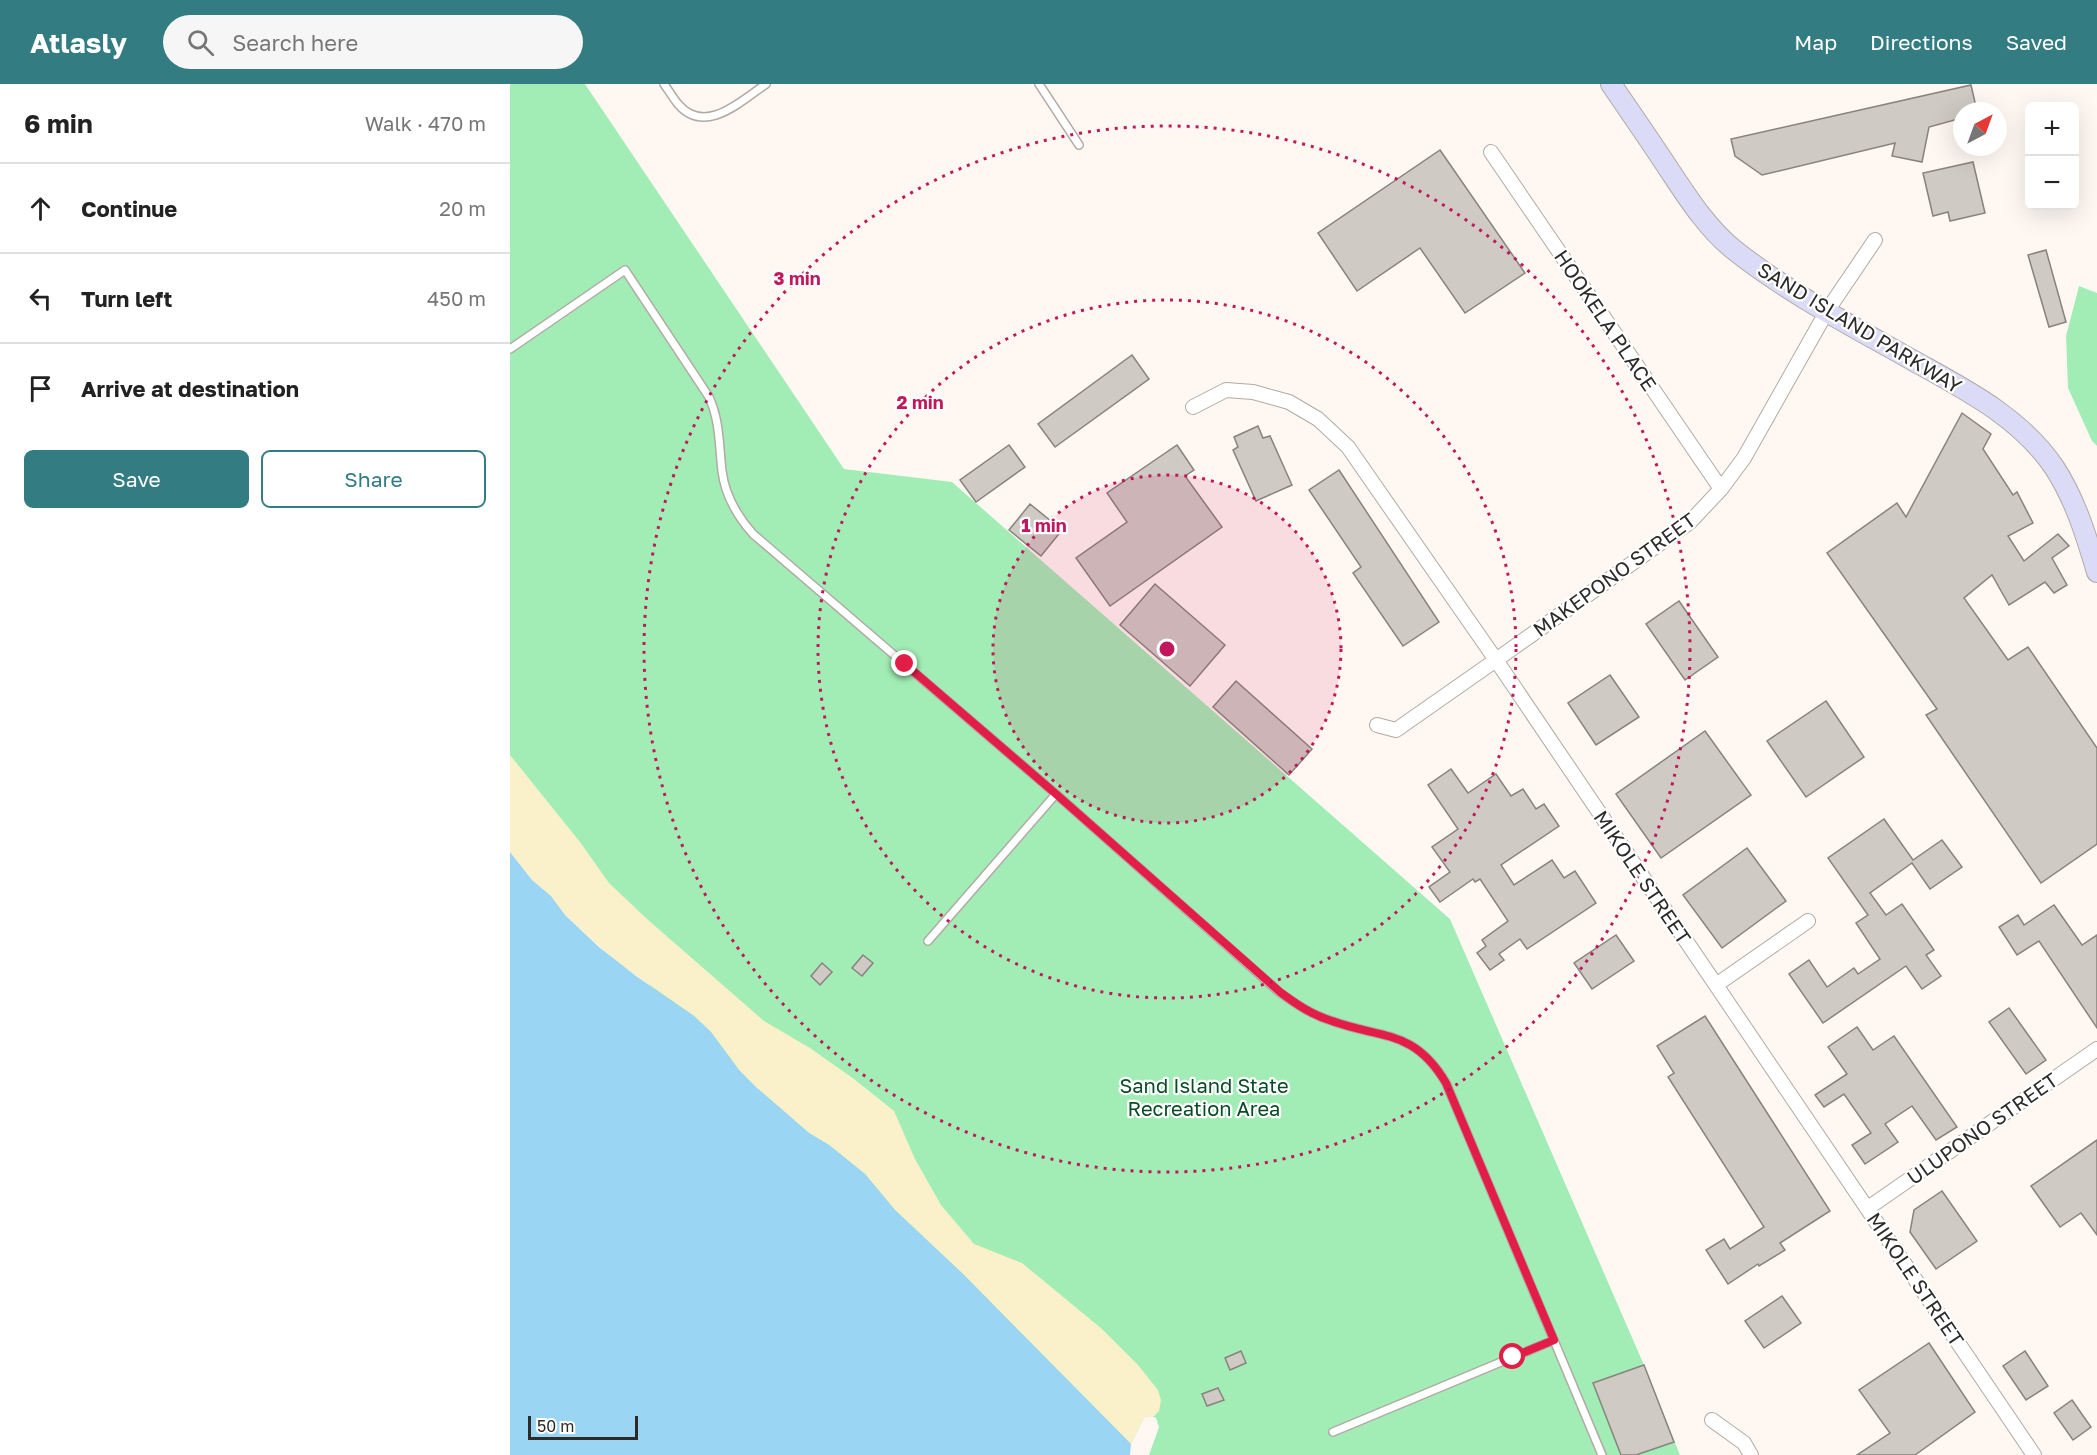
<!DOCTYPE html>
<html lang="en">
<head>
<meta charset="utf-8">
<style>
  body { margin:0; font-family:"Golos Text",sans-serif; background:#f6f6f6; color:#222 }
  .controls { position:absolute; right:18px; top:18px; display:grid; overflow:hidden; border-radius:9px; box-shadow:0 6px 24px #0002 }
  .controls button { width:54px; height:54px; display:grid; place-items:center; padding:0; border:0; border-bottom:2px solid #e0e0e0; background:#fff; color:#222; font:30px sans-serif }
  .compass { position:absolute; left:1443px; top:18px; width:54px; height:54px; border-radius:50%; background:#fff; box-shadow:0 6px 24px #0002; rotate:41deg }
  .scale { position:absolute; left:18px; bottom:15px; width:110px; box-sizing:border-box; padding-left:6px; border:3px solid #2d2b29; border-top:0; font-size:16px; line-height:21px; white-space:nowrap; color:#2d2b29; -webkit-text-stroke:4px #fff; paint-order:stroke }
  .stop { position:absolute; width:18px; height:18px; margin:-14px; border:4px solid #e11d48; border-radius:50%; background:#fff }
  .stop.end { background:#e11d48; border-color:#fff; box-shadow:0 2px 6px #0008 }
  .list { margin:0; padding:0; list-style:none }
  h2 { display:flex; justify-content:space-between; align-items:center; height:78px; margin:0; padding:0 24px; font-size:26px }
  h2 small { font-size:20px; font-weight:400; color:#767676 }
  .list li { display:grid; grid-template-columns:39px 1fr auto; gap:18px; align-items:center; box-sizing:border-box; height:90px; padding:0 24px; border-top:2px solid #e0e0e0 }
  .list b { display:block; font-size:22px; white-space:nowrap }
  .list em { font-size:20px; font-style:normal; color:#767676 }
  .actions { display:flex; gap:12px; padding:18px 24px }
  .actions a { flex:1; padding:14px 0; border:2px solid #337c82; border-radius:9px; text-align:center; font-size:21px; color:#337c82 }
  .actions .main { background:#337c82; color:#fff }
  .icon { flex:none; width:33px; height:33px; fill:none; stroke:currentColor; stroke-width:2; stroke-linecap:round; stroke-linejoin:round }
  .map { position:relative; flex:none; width:1587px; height:1371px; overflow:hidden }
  header { display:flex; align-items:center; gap:36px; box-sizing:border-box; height:84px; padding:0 30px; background:#337c82; color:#fff }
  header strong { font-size:28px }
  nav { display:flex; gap:33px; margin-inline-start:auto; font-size:21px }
  .search { width:420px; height:54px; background:#f6f6f6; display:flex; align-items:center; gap:15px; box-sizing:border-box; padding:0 21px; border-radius:33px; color:#767676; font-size:22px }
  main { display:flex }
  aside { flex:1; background:#fff }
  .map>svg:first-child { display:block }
  .green { fill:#a2edb5 }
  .sand { fill:#faf0ca }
  .water { fill:#9bd5f4 }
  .building { fill:#cfcac3; stroke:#87837d; stroke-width:1.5 }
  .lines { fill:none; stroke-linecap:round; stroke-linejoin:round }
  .lane-casing { stroke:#b1aaa5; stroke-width:10 }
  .street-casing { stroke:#b1aaa5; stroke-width:16 }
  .secondary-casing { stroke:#b1aaa5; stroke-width:22 }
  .lane { stroke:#fff; stroke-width:7 }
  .street { stroke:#fff; stroke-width:14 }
  .secondary { stroke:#dbdbf7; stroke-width:20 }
  .route { stroke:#e11d48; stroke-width:8 }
  .ring { fill:none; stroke:#c2185b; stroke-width:3; stroke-dasharray:3 6 }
  .labels { text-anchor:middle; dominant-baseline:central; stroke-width:4.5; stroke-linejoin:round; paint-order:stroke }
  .street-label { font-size:20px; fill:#2d2b29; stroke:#fff }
  .park-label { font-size:20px; fill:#084b24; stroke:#fff }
  .centre { fill:#c2185b; stroke:#fff; stroke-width:3 }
  .ring-label { font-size:18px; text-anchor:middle; font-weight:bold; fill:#c2185b; stroke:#fff; stroke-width:4.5; stroke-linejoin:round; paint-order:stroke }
</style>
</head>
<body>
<header>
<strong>Atlasly</strong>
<div class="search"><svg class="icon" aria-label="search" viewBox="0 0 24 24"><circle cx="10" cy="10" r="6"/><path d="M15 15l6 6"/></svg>Search here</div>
<nav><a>Map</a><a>Directions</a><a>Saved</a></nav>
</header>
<main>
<aside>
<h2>6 min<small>Walk · 470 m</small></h2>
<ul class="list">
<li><svg class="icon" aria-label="ahead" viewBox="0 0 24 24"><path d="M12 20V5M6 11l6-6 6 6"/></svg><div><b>Continue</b></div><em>20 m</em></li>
<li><svg class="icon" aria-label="left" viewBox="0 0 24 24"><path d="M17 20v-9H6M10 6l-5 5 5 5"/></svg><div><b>Turn left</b></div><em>450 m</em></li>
<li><svg class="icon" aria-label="arrive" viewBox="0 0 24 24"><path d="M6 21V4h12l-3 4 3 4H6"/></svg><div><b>Arrive at destination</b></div></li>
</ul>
<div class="actions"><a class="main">Save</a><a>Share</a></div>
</aside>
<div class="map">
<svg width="1587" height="1371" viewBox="0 0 1587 1371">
  <rect width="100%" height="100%" fill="#fff8f2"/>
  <g class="green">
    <path d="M 0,0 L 75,0 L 334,385 L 442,398 L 940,835 L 1134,1281 L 1170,1371 L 639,1371 L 649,1343 L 646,1334 L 640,1331 L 634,1334 L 621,1360 L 0,768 Z"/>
    <path d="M 1569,202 L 1587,209 L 1587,362 L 1582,357 L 1558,304 L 1556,252 Z"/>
  </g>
  <path class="sand" d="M 0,671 L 70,758 L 99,799 L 137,835 L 254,937 L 300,964 L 344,995 L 384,1027 L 405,1075 L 431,1121 L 464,1160 L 512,1179 L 592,1245 L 628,1281 L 648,1306 L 651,1316 L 649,1327 L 644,1332 L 634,1334 L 621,1360 L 453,1190 L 385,1126 L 355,1090 L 319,1061 L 299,1049 L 246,1003 L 229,986 L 201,948 L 184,932 L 107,878 L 55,831 L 41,812 L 22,796 L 0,768 Z"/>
  <path class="water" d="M 0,768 L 22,796 L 41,812 L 55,831 L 89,863 L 126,892 L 184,932 L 201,948 L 229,986 L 246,1003 L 299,1049 L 319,1061 L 355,1090 L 385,1126 L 453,1190 L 621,1360 L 620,1371 L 0,1371 Z"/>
  <g class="building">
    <path d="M 1461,1 L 1467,27 L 1452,27 L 1452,34 L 1419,43 L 1412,78 L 1382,72 L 1385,59 L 1252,91 L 1225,72 L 1221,55 Z"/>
    <path d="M 930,66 L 1015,189 L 955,229 L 910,164 L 847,207 L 808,149 Z"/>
    <path d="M 1463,78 L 1475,129 L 1440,137 L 1438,128 L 1423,132 L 1413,89 Z"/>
    <path d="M 1536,166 L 1556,238 L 1539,243 L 1518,171 Z"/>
    <path d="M 622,271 L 639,295 L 545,363 L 528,340 Z"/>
    <path d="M 1452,329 L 1481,350 L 1473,365 L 1503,411 L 1507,408 L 1523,439 L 1498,452 L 1514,477 L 1548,450 L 1559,462 L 1542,474 L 1557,501 L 1544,509 L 1535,498 L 1499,521 L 1482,491 L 1454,514 L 1498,576 L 1518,563 L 1587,664 L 1587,760 L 1531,799 L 1416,631 L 1427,625 L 1317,469 L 1387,419 L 1396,433 Z"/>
    <path d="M 748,342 L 753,354 L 760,352 L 782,401 L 746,417 L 723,366 L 728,363 L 724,353 Z"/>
    <path d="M 499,361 L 515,383 L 466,418 L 450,396 Z"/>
    <path d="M 667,361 L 684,386 L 675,392 L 712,443 L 600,522 L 566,474 L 617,438 L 597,409 Z"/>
    <path d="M 829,386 L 929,538 L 893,562 L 843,489 L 851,483 L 799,406 Z"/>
    <path d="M 520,420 L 552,446 L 531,472 L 499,446 Z"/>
    <path d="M 645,500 L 715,561 L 680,602 L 610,541 Z"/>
    <path d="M 1169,517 L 1208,573 L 1175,596 L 1136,540 Z"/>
    <path d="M 1100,591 L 1129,633 L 1086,661 L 1058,619 Z"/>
    <path d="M 726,597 L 802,665 L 779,691 L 703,623 Z"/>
    <path d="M 1316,617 L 1354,673 L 1296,713 L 1257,657 Z"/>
    <path d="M 1195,647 L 1241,711 L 1151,774 L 1106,710 Z"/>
    <path d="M 941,685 L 958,709 L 986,690 L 1001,712 L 1013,705 L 1026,725 L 1034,720 L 1049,742 L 991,781 L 1004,801 L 1042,776 L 1054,794 L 1065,787 L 1086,819 L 1017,865 L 1010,855 L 989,870 L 994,876 L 980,886 L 967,869 L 976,862 L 972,856 L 998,837 L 970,795 L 965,798 L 963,795 L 930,818 L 919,803 L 940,788 L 922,763 L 948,745 L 918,701 Z"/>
    <path d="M 1374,735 L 1403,776 L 1432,756 L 1452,783 L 1420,805 L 1402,779 L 1360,809 L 1376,831 L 1392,820 L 1424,866 L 1416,871 L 1431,892 L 1412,905 L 1396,882 L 1313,939 L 1279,890 L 1299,876 L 1317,903 L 1344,884 L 1348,890 L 1370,875 L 1346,839 L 1358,831 L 1318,774 Z"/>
    <path d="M 1237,764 L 1276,817 L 1212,864 L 1173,811 Z"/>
    <path d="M 1544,821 L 1572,861 L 1587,851 L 1587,944 L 1529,857 L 1507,871 L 1489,843 L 1508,831 L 1514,841 Z"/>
    <path d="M 1106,851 L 1124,877 L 1082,905 L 1064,879 Z"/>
    <path d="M 353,871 L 363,879 L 352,892 L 342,884 Z"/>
    <path d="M 312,879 L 322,888 L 310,901 L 301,892 Z"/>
    <path d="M 1499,924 L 1536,976 L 1516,990 L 1479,938 Z"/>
    <path d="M 1195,932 L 1320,1127 L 1270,1159 L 1275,1166 L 1249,1182 L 1248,1180 L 1218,1200 L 1196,1166 L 1214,1155 L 1220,1165 L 1254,1143 L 1158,993 L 1164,989 L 1147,962 Z"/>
    <path d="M 1347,943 L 1363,966 L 1384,952 L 1447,1043 L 1426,1056 L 1402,1022 L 1375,1040 L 1388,1058 L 1355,1080 L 1342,1061 L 1361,1049 L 1334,1010 L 1314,1023 L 1305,1011 L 1337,990 L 1318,963 Z"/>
    <path d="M 1587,1056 L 1587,1151 L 1571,1129 L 1550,1143 L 1521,1102 Z"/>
    <path d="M 1432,1107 L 1467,1157 L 1426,1185 L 1400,1148 L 1404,1126 Z"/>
    <path d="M 1272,1212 L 1291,1239 L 1254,1264 L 1235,1237 Z"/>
    <path d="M 1419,1259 L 1465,1328 L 1405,1371 L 1347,1371 L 1380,1349 L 1349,1306 Z"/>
    <path d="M 731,1267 L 736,1279 L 720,1286 L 715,1274 Z"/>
    <path d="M 1515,1267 L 1538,1302 L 1516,1316 L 1493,1282 Z"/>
    <path d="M 1134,1281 L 1164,1358 L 1126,1371 L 1111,1371 L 1083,1299 Z"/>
    <path d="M 708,1304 L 714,1316 L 697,1322 L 692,1310 Z"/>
    <path d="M 1562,1316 L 1581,1343 L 1563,1356 L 1544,1329 Z"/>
  </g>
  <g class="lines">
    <defs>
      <g id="lane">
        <path d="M 154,0 C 159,7 163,14 168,20 C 195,52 231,17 256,0"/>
        <path d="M 529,0 L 569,61"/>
        <path d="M 0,265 L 115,186 L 199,313 C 210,337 209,361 212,387 C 215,411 227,432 243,450 L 546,710 L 769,908 C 786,920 802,931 822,937 C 872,955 904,945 936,999 L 1092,1371"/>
        <path d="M 418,857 L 546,710"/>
        <path d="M 823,1348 L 1044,1256"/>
      </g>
      <g id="street">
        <path d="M 981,68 L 1211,405"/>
        <path d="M 683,323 L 716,306 L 743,308 L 779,318 L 808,335 L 838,363 L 986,576 L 1524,1371"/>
        <path d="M 867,641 L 886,646 L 986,576 L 1180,438 L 1211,405 L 1234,374 L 1317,227 L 1365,156"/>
        <path d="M 1206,901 L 1298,837"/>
        <path d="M 1358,1124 L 1587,965"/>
        <path d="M 1202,1336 L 1234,1359 L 1241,1371"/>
      </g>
      <path id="secondary" d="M 1101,0 C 1121,29 1141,58 1160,87 C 1178,114 1197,144 1223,165 C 1278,209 1342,242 1404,277 C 1456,306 1510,333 1544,383 C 1565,415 1576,451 1587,488"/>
    </defs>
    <use href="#lane" class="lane-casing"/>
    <use href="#street" class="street-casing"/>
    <use href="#secondary" class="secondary-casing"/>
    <use href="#lane" class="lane"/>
    <use href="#street" class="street"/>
    <use href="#secondary" class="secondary"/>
  </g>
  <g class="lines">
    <path class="route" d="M 395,580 L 546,710 L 770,908 C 786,920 802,931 822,937 C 872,955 904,945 936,999 L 1044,1256 L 1003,1273"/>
  </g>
  <circle cx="657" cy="565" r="174" fill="#c2185b" fill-opacity=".12"/>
  <g class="ring">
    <circle cx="657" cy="565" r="174"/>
    <circle cx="657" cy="565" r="349"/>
    <circle cx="657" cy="565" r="523"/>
  </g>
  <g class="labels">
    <g class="street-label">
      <text transform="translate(1096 236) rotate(56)">HOOKELA PLACE</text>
      <text transform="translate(1350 243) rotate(31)">SAND ISLAND PARKWAY</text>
      <text transform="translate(1104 490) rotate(-36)">MAKEPONO STREET</text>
      <text transform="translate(1133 793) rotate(56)">MIKOLE STREET</text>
      <text transform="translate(1472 1044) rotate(-35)">ULUPONO STREET</text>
      <text transform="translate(1406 1195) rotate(56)">MIKOLE STREET</text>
    </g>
    <g class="park-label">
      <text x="694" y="1001">Sand Island State<tspan x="694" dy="23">Recreation Area</tspan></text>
    </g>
  </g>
  <circle cx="657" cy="565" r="9" class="centre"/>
  <g class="ring-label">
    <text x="287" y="201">3 min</text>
    <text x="410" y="325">2 min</text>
    <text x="534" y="448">1 min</text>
  </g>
</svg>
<div class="controls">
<button>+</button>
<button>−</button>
</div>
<svg class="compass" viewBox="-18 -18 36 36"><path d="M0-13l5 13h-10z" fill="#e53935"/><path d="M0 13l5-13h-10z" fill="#767676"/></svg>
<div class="scale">50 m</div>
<div class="stop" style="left:1003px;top:1273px"></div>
<div class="stop end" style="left:395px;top:580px"></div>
</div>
</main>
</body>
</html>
